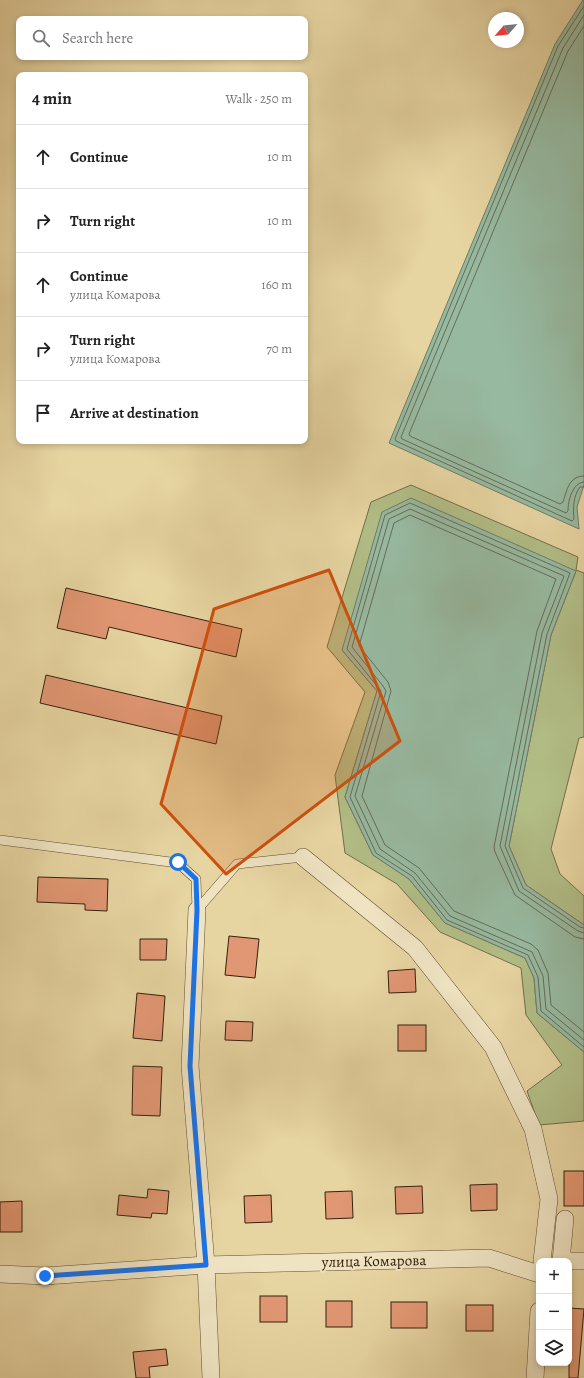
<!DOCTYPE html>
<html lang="en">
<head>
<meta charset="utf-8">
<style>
  body { margin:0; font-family:Alegreya,serif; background:#f6f6f6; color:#222 }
  .controls { position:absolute; right:12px; bottom:12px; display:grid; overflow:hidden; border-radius:8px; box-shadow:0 2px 6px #0003 }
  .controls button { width:36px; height:36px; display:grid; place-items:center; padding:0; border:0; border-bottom:1px solid #e0e0e0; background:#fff; color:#222; font:20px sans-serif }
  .compass { position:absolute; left:488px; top:12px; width:36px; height:36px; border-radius:50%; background:#fff; box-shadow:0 2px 6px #0003; rotate:242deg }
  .stop { position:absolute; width:12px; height:12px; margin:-9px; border:3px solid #1a73e8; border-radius:50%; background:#fff }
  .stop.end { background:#1a73e8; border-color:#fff; box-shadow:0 1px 4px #0008 }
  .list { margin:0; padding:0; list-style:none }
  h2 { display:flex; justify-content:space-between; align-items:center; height:52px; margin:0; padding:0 16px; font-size:17px }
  h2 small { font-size:13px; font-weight:400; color:#767676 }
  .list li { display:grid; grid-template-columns:26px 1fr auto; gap:12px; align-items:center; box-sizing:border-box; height:64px; padding:0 16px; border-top:1px solid #e0e0e0 }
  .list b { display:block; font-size:15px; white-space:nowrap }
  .list p { margin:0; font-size:13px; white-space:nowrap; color:#767676 }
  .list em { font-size:13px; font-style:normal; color:#767676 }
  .icon { flex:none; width:22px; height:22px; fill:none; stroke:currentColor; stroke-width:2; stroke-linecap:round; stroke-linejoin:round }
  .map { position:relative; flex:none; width:584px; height:1378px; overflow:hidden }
  .search { position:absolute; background:#fff; box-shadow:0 2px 6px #0003; left:16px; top:16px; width:292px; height:44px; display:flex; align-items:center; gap:10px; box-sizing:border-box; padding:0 14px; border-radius:8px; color:#767676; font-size:15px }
  .panel { position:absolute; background:#fff; box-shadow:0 2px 6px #0003; left:16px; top:72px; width:292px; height:372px; border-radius:8px }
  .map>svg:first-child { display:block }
  .green { fill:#b2bd86; stroke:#736e4a }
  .water { fill:#97b9a0; stroke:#6f7c65 }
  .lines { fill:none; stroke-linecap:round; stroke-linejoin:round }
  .shore { stroke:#666c56; stroke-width:1 }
  .building { fill:#e19773; stroke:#34200d }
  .service-casing { stroke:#604d32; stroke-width:10 }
  .minor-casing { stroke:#604d32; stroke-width:18 }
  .service { stroke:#efe3c2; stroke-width:9 }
  .minor { stroke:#efe3c2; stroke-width:17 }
  .route { stroke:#1a73e8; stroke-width:5 }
  .marked { fill:#cd500c; fill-opacity:0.2; stroke:#cd500c; stroke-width:3; stroke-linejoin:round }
  .labels { text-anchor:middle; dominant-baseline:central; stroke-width:4; stroke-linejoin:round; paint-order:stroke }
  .street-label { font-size:15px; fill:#34200d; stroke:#efe3c2 }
</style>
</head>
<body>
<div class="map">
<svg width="584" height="1378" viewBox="0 0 584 1378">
  <rect width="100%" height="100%" fill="#e6d4a1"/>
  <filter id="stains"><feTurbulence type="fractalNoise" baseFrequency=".005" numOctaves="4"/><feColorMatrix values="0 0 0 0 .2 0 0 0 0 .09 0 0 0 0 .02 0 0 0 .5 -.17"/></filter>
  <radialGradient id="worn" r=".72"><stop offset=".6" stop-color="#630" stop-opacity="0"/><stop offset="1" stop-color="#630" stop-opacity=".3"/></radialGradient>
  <path class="green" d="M 411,485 L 578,557 L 576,570 L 584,573 L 584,737 L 579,738 L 551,849 L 560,874 L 584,896 L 584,925 L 526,885 L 509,846 L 551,635 L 576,571 L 342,650 L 377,691 L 345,797 L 373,855 L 409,879 L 445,923 L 525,958 L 534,978 L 537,1013 L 584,1052 L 584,1121 L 539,1125 L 527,1091 L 562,1065 L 526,1015 L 521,968 L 440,932 L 397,884 L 345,853 L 335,775 L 365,692 L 327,647 L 371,502 Z"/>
  <g class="water">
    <path d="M 583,0 L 584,0 L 584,485 L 577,507 L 579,529 L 389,443 L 555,44 Z"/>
    <path d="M 411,498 L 576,571 L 551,635 L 509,846 L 526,885 L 584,925 L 584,1052 L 537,1013 L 534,978 L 525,958 L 445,923 L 409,879 L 373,855 L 345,797 L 377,691 L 342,650 L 382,512 Z"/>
  </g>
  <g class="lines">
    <g class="shore">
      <path d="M 584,6 L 558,46 L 395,439 L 396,441 L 572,521 L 574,519 C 573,509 573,496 580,487 L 584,487"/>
      <path d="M 584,15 L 563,48 L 401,437 L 402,439 L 566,513 L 568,511 C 568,501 572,483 584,482"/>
      <path d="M 584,26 L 568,51 L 409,434 L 410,436 L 560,504 L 563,502 C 567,490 569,476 584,476"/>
      <path d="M 584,928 L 580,927 L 523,888 L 505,846 L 547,634 L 570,573 L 410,503 L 385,515 L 347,649 L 381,691 L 350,797 L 376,853 L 412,876 L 447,920 L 528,955 L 538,977 L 541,1011 L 584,1047"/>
      <path d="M 584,933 L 578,931 L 519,891 L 500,846 L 542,633 L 564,576 L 410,509 L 389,519 L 352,647 L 383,686 L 386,691 L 355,796 L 380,849 L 415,873 L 450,916 L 532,952 L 543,976 L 546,1009 L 584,1040"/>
      <path d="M 584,939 L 575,937 L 515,895 L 495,852 L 494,847 L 537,631 L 556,579 L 410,515 L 394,523 L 359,646 L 388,682 L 391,691 L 362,796 L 385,845 L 419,868 L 454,911 L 531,944 L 538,950 L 548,973 L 551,1005 L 584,1032"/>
    </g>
  </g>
  <g class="building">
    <path d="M 66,588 L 242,629 L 236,657 L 109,627 L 106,639 L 57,628 Z"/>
    <path d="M 46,675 L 222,716 L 216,744 L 40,703 Z"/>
    <path d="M 38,877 L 108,879 L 107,911 L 85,910 L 85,904 L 37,902 Z"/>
    <path d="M 229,936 L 259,939 L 255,978 L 225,975 Z"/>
    <path d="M 140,939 L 167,939 L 166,960 L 140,960 Z"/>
    <path d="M 415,969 L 416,992 L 389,993 L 388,971 Z"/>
    <path d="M 137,993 L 165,996 L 162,1041 L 133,1038 Z"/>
    <path d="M 226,1021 L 253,1022 L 252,1041 L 225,1040 Z"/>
    <rect x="398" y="1025" width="28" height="26"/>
    <path d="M 133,1066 L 162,1067 L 160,1116 L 132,1115 Z"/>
    <rect x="564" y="1171" width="20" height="35"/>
    <path d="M 497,1184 L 497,1210 L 471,1211 L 470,1185 Z"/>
    <path d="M 422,1186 L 423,1213 L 396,1214 L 395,1187 Z"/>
    <path d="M 148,1189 L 169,1191 L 167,1214 L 152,1213 L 151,1218 L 117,1215 L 119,1195 L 147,1198 Z"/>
    <path d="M 352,1191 L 353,1218 L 326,1219 L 325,1192 Z"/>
    <path d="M 271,1195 L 272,1222 L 245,1223 L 244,1196 Z"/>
    <path d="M 22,1201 L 22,1232 L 0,1232 L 0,1202 Z"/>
    <rect x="260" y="1296" width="27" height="26"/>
    <rect x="326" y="1301" width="26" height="26"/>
    <rect x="391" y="1302" width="36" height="26"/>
    <rect x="466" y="1305" width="27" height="26"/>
    <path d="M 569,1308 L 584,1309 L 578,1378 L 569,1378 Z"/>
    <path d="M 166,1349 L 168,1365 L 149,1367 L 150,1378 L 136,1378 L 133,1352 Z"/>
  </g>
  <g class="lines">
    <defs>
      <path id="service" d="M 0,840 L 178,863 L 196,879 L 197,910 L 237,864 L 303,857"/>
      <g id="minor">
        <path d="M 303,857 L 415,948 L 493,1047 L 533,1129 L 549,1199 L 542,1261"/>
        <path d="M 197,910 L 190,1066 L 206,1265 L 211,1378"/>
        <path d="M 561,1261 L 565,1219"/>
        <path d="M 569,1261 L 584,1261"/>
        <path d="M 0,1274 L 45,1276 L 206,1265 L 489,1258 L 539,1274"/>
        <path d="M 535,1378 L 539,1311"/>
      </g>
    </defs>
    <use href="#service" class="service-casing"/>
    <use href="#minor" class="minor-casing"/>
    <use href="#service" class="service"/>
    <use href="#minor" class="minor"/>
  </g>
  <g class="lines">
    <path class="route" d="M 45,1276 L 206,1265 L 190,1066 L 197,910 L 196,879 L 178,862"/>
  </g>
  <path class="marked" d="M 329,570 L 400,741 L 226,874 L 161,804 L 214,609 Z"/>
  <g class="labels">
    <g class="street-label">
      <text transform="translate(374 1261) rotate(-1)">улица Комарова</text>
    </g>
  </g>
  <rect width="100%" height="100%" filter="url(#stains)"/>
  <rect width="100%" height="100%" fill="url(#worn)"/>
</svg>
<div class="controls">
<button>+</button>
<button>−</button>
<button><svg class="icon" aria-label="layers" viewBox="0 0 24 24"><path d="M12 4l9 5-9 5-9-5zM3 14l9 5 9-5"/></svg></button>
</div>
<svg class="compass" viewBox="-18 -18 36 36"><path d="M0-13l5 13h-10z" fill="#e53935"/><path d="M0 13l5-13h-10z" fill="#767676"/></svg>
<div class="stop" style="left:178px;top:862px"></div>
<div class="stop end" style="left:45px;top:1276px"></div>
<div class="search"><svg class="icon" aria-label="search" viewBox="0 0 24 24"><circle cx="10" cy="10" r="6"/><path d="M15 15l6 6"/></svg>Search here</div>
<section class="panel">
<h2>4 min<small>Walk · 250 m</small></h2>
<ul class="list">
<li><svg class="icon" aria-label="ahead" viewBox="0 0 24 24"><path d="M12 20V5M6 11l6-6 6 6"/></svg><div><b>Continue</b></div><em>10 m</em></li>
<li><svg class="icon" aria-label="right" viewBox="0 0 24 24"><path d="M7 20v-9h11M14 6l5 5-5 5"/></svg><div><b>Turn right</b></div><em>10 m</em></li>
<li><svg class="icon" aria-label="ahead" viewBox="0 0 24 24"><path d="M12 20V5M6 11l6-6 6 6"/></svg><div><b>Continue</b><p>улица Комарова</p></div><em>160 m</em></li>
<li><svg class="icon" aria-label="right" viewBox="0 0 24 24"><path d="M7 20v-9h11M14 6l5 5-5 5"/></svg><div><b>Turn right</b><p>улица Комарова</p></div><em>70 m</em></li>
<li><svg class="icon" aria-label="arrive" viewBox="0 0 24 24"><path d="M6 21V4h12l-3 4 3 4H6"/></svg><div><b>Arrive at destination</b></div></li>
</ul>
</section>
</div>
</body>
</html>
